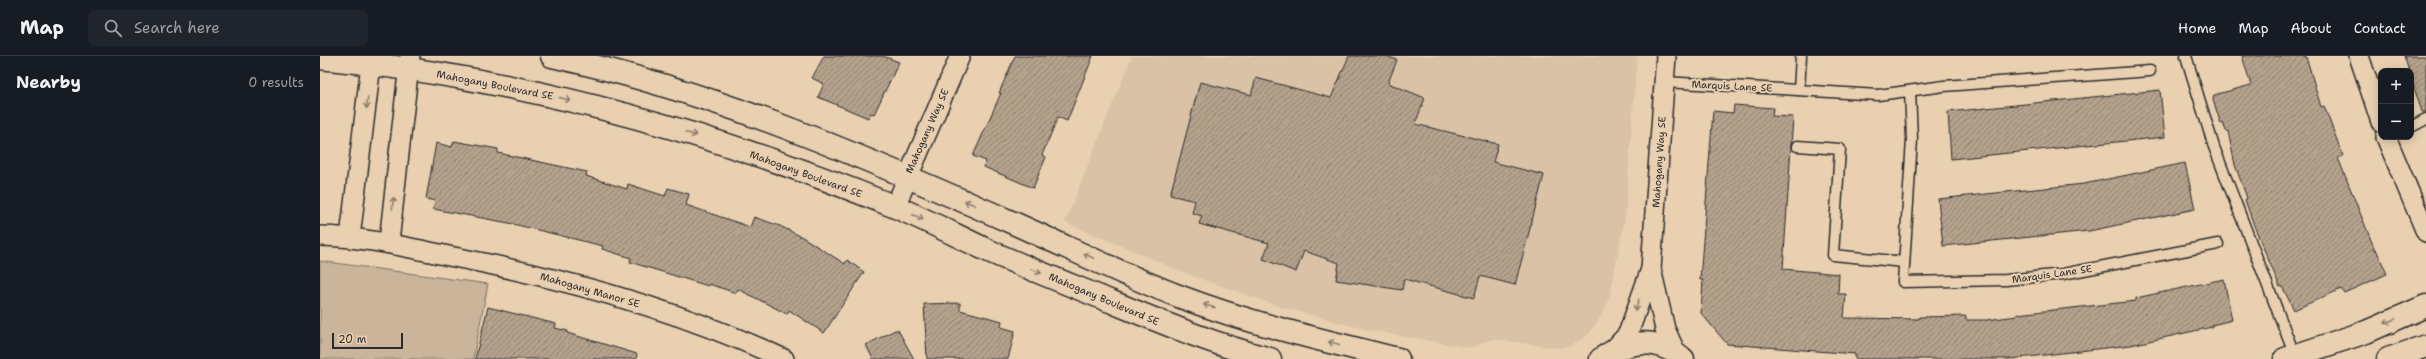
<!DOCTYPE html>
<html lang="en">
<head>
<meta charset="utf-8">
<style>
  body { margin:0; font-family:"Shantell Sans",sans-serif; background:#20242c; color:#f1f3f6 }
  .controls { position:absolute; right:12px; top:12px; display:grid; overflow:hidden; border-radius:8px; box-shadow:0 2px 10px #0003 }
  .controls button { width:36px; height:36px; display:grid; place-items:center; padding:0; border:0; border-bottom:1px solid #363941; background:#171b24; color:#f1f3f6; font:20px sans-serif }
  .scale { position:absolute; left:12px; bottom:10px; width:71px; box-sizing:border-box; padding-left:4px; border:2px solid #2b2b2b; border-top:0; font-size:11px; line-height:14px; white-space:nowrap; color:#2b2b2b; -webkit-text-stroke:3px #e9d0b1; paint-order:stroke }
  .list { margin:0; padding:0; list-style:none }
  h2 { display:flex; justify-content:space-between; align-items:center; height:52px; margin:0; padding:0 16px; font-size:17px }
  h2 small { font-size:13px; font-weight:400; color:#9ea1a6 }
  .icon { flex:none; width:22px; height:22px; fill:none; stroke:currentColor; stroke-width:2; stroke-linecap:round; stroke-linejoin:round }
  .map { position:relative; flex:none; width:2106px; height:303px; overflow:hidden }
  header { display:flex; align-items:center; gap:24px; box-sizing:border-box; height:56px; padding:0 20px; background:#171b24; border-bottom:1px solid #363941 }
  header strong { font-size:19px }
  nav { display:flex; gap:22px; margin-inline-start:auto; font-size:14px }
  .search { width:280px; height:36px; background:#20242c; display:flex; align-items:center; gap:10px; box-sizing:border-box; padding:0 14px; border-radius:8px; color:#9ea1a6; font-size:15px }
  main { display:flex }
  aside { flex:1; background:#171b24 }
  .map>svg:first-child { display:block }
  .built { fill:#d9c2a6 }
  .park { fill:#cab59b; stroke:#7a7063 }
  .building { fill:url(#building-hatch); stroke:#2b2b2b }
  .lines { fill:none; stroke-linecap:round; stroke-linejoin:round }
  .service-casing { stroke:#2b2b2b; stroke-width:13 }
  .minor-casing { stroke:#2b2b2b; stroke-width:22 }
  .tertiary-casing { stroke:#2b2b2b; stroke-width:25 }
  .service { stroke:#e9d0b1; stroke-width:10 }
  .minor { stroke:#e9d0b1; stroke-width:19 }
  .tertiary { stroke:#e9d0b1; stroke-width:22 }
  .oneway { stroke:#8a7e6e }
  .labels { text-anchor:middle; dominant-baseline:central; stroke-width:4; stroke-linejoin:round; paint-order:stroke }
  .street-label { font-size:10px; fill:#2b2b2b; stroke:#e9d0b1 }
</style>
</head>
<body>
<header>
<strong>Map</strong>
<div class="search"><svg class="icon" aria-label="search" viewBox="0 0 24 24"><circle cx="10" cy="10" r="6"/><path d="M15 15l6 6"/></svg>Search here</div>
<nav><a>Home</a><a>Map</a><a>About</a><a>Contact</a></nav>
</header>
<main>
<aside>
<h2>Nearby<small>0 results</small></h2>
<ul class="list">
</ul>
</aside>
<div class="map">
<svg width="2106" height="303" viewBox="0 0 2106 303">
  <defs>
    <pattern id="building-hatch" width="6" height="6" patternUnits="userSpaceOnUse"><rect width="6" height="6" fill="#b4a28c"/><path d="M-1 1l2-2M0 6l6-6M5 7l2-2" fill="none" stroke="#938473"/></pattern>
  </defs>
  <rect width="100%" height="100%" fill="#e9d0b1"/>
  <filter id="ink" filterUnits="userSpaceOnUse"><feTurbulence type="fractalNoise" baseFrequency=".025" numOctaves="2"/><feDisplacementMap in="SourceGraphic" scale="8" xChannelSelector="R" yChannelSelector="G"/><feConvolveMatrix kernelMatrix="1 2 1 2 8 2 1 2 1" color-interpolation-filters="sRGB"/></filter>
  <g filter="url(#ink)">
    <path class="built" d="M 812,0 L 1317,0 L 1305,161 L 1290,239 L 1284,256 L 1268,279 L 1249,291 L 1239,292 L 1172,283 L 1150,292 L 1048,274 L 964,252 L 872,220 L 745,166 Z"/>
    <path class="park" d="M 0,205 L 168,228 L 153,303 L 0,303 Z"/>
    <g class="building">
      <path d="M 504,0 L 563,0 L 579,6 L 554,58 L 551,57 L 548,62 L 498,41 L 504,28 L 492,22 Z"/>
      <path d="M 695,0 L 773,0 L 747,65 L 738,61 L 722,99 L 726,101 L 713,132 L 664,111 L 666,105 L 653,100 L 681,37 L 679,37 Z"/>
      <path d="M 1029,0 L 1066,0 L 1077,4 L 1068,27 L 1105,42 L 1095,68 L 1178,88 L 1173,106 L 1224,119 L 1195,229 L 1160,220 L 1154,242 L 1084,223 L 1082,234 L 1016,224 L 1019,207 L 984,195 L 976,216 L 943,203 L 949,187 L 879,168 L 882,160 L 872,157 L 875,145 L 850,139 L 880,26 L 931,39 L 936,22 L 1011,42 Z"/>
      <path d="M 1922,0 L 1986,0 L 2001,51 L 2004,50 L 2023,100 L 2018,102 L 2055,194 L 2056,193 L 2067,218 L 2024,237 L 2021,233 L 1974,254 L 1962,230 L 1960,231 L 1935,172 L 1925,144 L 1927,142 L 1915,109 L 1908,75 L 1906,75 L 1903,67 L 1901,68 L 1893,44 L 1894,39 L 1931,29 Z"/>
      <path d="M 2084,0 L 2106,0 L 2106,56 L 2102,56 L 2091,22 L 2091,15 L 2089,15 Z"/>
      <path d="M 1840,34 L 1845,81 L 1631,103 L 1628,56 Z"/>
      <path d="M 1414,49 L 1453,52 L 1452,60 L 1473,61 L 1463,213 L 1519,218 L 1518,238 L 1526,238 L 1524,262 L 1599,263 L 1599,261 L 1646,260 L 1646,264 L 1667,264 L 1697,260 L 1697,258 L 1816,245 L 1816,242 L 1904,223 L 1912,264 L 1892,269 L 1892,271 L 1811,289 L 1690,303 L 1535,303 L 1535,298 L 1407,288 L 1381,257 L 1383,224 L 1380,224 L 1393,55 L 1413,57 Z"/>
      <path d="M 134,85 L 178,93 L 178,97 L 267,116 L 266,120 L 307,133 L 308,128 L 345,140 L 348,132 L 369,138 L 366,149 L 430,171 L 434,161 L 460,170 L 484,182 L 525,208 L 527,204 L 544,216 L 504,277 L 469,254 L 467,258 L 418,233 L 416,237 L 389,228 L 388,230 L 310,206 L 311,202 L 282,193 L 283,190 L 189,167 L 113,153 L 115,145 L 106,143 L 116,87 L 132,91 Z"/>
      <path d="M 1865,107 L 1875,153 L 1769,175 L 1623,190 L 1618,143 L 1764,128 Z"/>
      <path d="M 640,247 L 640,254 L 682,265 L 681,271 L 695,275 L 688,303 L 607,303 L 604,248 Z"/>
      <path d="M 168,251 L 236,268 L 235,272 L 248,275 L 247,277 L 317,298 L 316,303 L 155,303 Z"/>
      <path d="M 575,274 L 578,274 L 594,303 L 553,303 L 546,289 Z"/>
    </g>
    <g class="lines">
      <defs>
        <g id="service">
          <path d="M 1866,0 L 1894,91 L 1975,300"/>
          <path d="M 1345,26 L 1558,39 L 1624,30 L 1830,15"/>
          <path d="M 1479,34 L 1481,0"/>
          <path d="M 1590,35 L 1592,83 L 1583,226 L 1686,224 L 1743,218 L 1898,188"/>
          <path d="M 2091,71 L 2106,63"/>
          <path d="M 1477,90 L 1520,93 L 1513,199 L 1584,206"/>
        </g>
        <g id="minor">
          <path d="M 2039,0 L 2061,66"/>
          <path d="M 2066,81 L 2106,176"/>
          <path d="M 575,151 L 640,0"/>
          <path d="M 0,180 C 44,181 85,191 129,200 C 243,222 358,253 464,303"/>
          <path d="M 30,181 L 52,0"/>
          <path d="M 69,186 L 90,0"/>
          <path d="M 1331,213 L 1345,273 L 1355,295"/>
          <path d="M 1295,292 L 1308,278 L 1331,213 L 1346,0"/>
        </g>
        <g id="tertiary">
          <path d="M 232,0 C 392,35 542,100 691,166 C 748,191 803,219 861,241 C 932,268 1005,285 1078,303"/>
          <path d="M 0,2 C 197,21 390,75 573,150 C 605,163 637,180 669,195 C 705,211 743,226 780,241 C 836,264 892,288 950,303"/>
          <path d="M 1281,303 C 1307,284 1338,280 1363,303"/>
          <path d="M 1965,303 L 2046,276 L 2106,250"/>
          <path d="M 2068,303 L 2106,290"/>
        </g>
      </defs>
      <use href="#service" class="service-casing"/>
      <use href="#minor" class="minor-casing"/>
      <use href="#tertiary" class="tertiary-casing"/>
      <use href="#service" class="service"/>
      <use href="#minor" class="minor"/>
      <use href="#tertiary" class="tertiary"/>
    </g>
    <defs><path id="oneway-shaft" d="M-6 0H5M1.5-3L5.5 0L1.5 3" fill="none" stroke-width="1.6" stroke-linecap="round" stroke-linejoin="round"/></defs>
    <g class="oneway">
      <use href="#oneway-shaft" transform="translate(245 43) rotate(14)"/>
      <use href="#oneway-shaft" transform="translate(47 47) rotate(97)"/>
      <use href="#oneway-shaft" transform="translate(371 78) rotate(17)"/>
      <use href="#oneway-shaft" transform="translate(73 147) rotate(-84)"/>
      <use href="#oneway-shaft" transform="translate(650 147) rotate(-156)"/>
      <use href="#oneway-shaft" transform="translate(598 161) rotate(25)"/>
      <use href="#oneway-shaft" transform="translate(769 200) rotate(-156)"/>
      <use href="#oneway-shaft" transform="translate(716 215) rotate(23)"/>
      <use href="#oneway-shaft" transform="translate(1317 249) rotate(109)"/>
      <use href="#oneway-shaft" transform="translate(889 250) rotate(-162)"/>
      <use href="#oneway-shaft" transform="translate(2070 265) rotate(157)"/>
      <use href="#oneway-shaft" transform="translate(1014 287) rotate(-166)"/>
    </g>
  </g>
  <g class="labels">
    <g class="street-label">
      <text transform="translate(175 29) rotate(11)">Mahogany Boulevard SE</text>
      <text transform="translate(1412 30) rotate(3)">Marquis Lane SE</text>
      <text transform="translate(607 75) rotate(-66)">Mahogany Way SE</text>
      <text transform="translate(1339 106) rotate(-86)">Mahogany Way SE</text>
      <text transform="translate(486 118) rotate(20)">Mahogany Boulevard SE</text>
      <text transform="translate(1732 218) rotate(-8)">Marquis Lane SE</text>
      <text transform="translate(270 234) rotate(16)">Mahogany Manor SE</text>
      <text transform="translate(784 243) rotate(23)">Mahogany Boulevard SE</text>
    </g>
  </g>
</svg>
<div class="controls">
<button>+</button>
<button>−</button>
</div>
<div class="scale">20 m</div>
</div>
</main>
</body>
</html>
